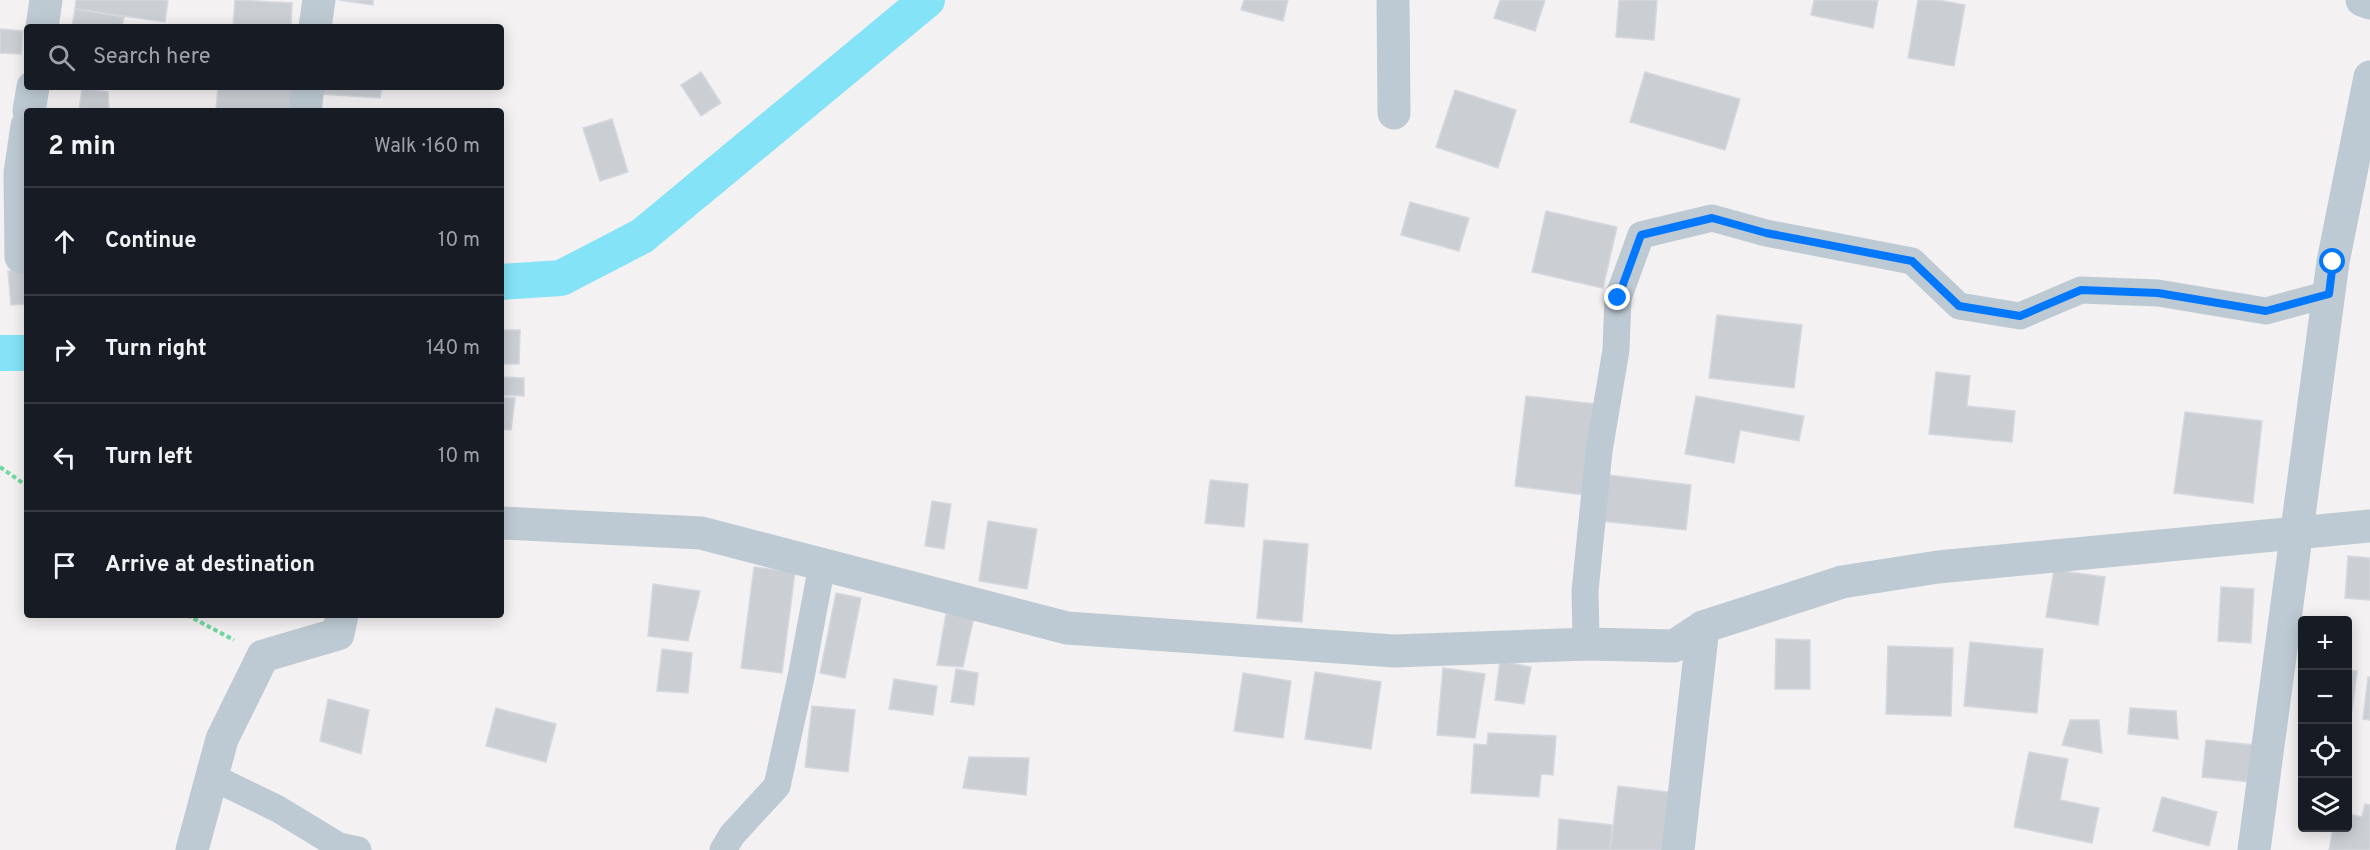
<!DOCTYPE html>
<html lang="en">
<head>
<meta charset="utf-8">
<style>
  body { margin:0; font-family:Overpass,sans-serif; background:#20242c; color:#f1f3f6 }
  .controls { position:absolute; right:18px; bottom:18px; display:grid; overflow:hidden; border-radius:6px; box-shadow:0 3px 15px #0003 }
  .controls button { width:54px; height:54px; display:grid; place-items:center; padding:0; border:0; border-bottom:2px solid #363941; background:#171b24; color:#f1f3f6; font:30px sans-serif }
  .stop { position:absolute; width:18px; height:18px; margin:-14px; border:4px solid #0478fb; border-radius:50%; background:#fff }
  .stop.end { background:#0478fb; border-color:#fff; box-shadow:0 2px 6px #0008 }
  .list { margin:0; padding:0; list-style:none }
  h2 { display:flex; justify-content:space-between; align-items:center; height:78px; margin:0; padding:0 24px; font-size:26px }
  h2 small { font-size:20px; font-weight:400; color:#9ea1a6 }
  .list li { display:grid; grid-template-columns:39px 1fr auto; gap:18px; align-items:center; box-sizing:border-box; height:108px; padding:0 24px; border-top:2px solid #363941 }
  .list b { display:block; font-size:22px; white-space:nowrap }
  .list em { font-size:20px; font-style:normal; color:#9ea1a6 }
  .icon { flex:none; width:33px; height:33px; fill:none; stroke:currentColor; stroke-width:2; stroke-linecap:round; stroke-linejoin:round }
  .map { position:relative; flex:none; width:2370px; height:850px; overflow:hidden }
  .search { position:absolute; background:#171b24; box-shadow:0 3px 15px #0003; left:24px; top:24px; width:480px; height:66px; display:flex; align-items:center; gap:15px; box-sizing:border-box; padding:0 21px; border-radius:6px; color:#9ea1a6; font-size:22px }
  .panel { position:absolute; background:#171b24; box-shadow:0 3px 15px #0003; left:24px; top:108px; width:480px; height:510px; border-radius:6px }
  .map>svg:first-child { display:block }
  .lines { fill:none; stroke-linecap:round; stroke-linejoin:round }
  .canal { stroke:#85e3f7; stroke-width:36 }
  .building { fill:#cbcfd4; stroke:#d5d8de; stroke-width:1.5 }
  .path { stroke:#70d7a1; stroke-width:4; stroke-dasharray:4.5 3; stroke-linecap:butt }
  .pedestrian { stroke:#becad3; stroke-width:27 }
  .minor { stroke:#becad3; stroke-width:33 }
  .route { stroke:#0478fb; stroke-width:8 }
</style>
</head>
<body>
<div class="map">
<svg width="2370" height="850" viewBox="0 0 2370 850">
  <rect width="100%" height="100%" fill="#f4f1f2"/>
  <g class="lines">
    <g class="canal">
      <path d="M 501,282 L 561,278 L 642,236 L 927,0"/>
      <path d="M 0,353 L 27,353"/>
    </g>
  </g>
  <g class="building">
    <path d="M 76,0 L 168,0 L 165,22 L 75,9 Z"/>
    <path d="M 235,0 L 292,3 L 291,27 L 233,27 Z"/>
    <path d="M 339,0 L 373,0 L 373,5 Z"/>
    <path d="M 1244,0 L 1288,0 L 1283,21 L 1241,10 Z"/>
    <path d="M 1500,0 L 1545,0 L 1535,31 L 1494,18 Z"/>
    <path d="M 1619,0 L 1657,0 L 1654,40 L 1616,37 Z"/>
    <path d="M 1814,0 L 1878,0 L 1873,28 L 1811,15 Z"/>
    <path d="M 1918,0 L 1938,0 L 1965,5 L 1954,66 L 1908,58 Z"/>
    <path d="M 75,9 L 124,17 L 122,27 L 72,27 Z"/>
    <path d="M 0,29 L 23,31 L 21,54 L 0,53 Z"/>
    <path d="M 701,72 L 721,103 L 701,116 L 681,85 Z"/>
    <path d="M 1645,72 L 1740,99 L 1725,150 L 1630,122 Z"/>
    <path d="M 218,87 L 294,87 L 293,111 L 216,111 Z"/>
    <path d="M 322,87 L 382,87 L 380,98 L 321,94 Z"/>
    <path d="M 82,89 L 108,92 L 109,111 L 79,110 Z"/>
    <path d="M 1455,90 L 1516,110 L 1498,168 L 1436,147 Z"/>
    <path d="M 612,119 L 628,172 L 600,181 L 583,128 Z"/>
    <path d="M 1410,202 L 1469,218 L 1459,251 L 1401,235 Z"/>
    <path d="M 1546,211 L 1617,227 L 1603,288 L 1532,272 Z"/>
    <path d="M 27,270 L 27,304 L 11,305 L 8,271 Z"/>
    <path d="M 1717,315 L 1802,325 L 1794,388 L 1709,378 Z"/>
    <path d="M 501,330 L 520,330 L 519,364 L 501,364 Z"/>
    <path d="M 1936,372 L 1970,376 L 1967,406 L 2015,411 L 2012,442 L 1929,434 Z"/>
    <path d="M 501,377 L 524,378 L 524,396 L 501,395 Z"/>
    <path d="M 1526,396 L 1595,404 L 1584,495 L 1515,486 Z"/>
    <path d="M 1696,396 L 1804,416 L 1799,441 L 1740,430 L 1734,463 L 1685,454 Z"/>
    <path d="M 501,397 L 515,398 L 511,430 L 501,429 Z"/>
    <path d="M 2185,412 L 2262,421 L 2253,503 L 2174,493 Z"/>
    <path d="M 1608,475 L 1691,485 L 1686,530 L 1602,521 Z"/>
    <path d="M 1210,480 L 1248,484 L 1244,527 L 1205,523 Z"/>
    <path d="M 932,501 L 951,504 L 944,549 L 925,546 Z"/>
    <path d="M 988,521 L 1037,529 L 1027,589 L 979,581 Z"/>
    <path d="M 1264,540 L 1308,544 L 1302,622 L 1257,618 Z"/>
    <path d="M 2348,556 L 2370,558 L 2370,600 L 2345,598 Z"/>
    <path d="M 754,567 L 795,572 L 782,673 L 741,668 Z"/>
    <path d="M 2054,570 L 2105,577 L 2098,625 L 2046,617 Z"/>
    <path d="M 653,584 L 700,591 L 688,641 L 648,636 Z"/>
    <path d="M 2221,587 L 2254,589 L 2251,643 L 2218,641 Z"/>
    <path d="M 836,593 L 861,598 L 845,678 L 820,673 Z"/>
    <path d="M 946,614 L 974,617 L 963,667 L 937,665 Z"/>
    <path d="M 1776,639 L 1810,640 L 1810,689 L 1775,689 Z"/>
    <path d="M 1970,642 L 2043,649 L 2037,713 L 1964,706 Z"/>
    <path d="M 1888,646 L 1953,648 L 1951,716 L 1886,714 Z"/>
    <path d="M 662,649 L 692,653 L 688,693 L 657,691 Z"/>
    <path d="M 1500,661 L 1531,667 L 1524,704 L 1495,700 Z"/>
    <path d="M 1443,668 L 1485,674 L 1475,738 L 1437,735 Z"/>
    <path d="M 956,669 L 978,673 L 974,705 L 951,702 Z"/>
    <path d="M 2348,670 L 2357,671 L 2352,711 L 2348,711 Z"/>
    <path d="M 1315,672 L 1381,682 L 1371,749 L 1305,739 Z"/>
    <path d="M 1243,673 L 1291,681 L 1283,738 L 1234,731 Z"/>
    <path d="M 2368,677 L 2370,677 L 2370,720 L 2363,719 Z"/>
    <path d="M 894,679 L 937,686 L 933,715 L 889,709 Z"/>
    <path d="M 328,699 L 369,710 L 361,754 L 320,741 Z"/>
    <path d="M 812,706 L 855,710 L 848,772 L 805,767 Z"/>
    <path d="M 496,708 L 556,724 L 546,762 L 486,746 Z"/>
    <path d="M 2130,708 L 2176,711 L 2178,739 L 2128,734 Z"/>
    <path d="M 2070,720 L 2099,720 L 2102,753 L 2062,745 Z"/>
    <path d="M 1488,733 L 1556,736 L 1553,775 L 1541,774 L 1539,797 L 1471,793 L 1474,744 L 1487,745 Z"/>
    <path d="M 2206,740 L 2254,745 L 2250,782 L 2202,777 Z"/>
    <path d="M 2029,752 L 2068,759 L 2060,800 L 2099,808 L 2092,843 L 2014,827 Z"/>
    <path d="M 969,757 L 1029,758 L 1026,795 L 963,788 Z"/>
    <path d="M 1618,786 L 1675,793 L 1668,850 L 1610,850 Z"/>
    <path d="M 2162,797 L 2217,812 L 2209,846 L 2153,831 Z"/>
    <path d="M 2365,804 L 2370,805 L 2370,850 L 2329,850 L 2333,828 L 2348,828 L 2348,814 L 2362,817 Z"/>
    <path d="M 1559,819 L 1612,825 L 1610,850 L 1557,850 Z"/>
  </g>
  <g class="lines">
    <g class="path">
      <path d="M 0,467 L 27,486"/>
      <path d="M 187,615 L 234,640"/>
    </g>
    <g class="pedestrian">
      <path d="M 1589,644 L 1586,638 L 1585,591 L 1599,451 L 1616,350 L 1618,298 L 1641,235 L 1712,218 L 1766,233 L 1912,261 L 1959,306 L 2020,316 L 2081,290 L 2158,293 L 2266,311 L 2329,294"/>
      <path d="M 212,777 L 278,809 L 339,846 L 358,850"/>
      <path d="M 723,850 L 732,835 L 777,786 L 801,677 L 822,565"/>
    </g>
    <g class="minor">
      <path d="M 1393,0 L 1394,113"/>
      <path d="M 2362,0 L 2370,3"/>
      <path d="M 42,27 L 46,0"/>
      <path d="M 315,27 L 319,0"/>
      <path d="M 29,111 L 33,87"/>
      <path d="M 305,111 L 308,87"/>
      <path d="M 21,257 L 20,173 L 27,126"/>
      <path d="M 501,523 L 701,533 L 1067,628 L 1394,651 L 1589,644 L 1674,646 L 1703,627 L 1842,582 L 1938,567 L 2370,526"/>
      <path d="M 192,850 L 222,739 L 263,656 L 338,634 L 342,615"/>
      <path d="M 1678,850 L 1703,627"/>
      <path d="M 2254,850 L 2333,262 L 2370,77"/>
    </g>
  </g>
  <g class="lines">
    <path class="route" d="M 1618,298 L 1641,235 L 1712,218 L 1766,233 L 1912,261 L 1959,306 L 2020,316 L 2081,290 L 2158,293 L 2266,311 L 2329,294 L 2333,262"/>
  </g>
</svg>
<div class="controls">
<button>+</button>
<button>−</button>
<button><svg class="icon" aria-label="locate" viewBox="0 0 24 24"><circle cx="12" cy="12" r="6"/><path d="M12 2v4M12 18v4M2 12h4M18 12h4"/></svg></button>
<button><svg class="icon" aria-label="layers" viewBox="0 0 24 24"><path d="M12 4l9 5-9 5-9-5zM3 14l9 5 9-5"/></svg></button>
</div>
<div class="stop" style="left:2333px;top:262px"></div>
<div class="stop end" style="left:1618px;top:298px"></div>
<div class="search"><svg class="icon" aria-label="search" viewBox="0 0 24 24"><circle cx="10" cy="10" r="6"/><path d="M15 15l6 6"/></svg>Search here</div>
<section class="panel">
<h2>2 min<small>Walk · 160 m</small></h2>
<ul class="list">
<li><svg class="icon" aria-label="ahead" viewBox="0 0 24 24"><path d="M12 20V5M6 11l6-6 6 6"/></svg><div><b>Continue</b></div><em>10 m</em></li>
<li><svg class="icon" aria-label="right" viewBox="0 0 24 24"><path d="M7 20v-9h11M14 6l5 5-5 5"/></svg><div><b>Turn right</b></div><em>140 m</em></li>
<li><svg class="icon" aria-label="left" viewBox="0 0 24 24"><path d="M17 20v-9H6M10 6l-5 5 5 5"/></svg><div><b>Turn left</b></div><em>10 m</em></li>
<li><svg class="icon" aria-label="arrive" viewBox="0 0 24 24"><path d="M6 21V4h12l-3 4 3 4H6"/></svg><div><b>Arrive at destination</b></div></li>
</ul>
</section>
</div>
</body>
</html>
